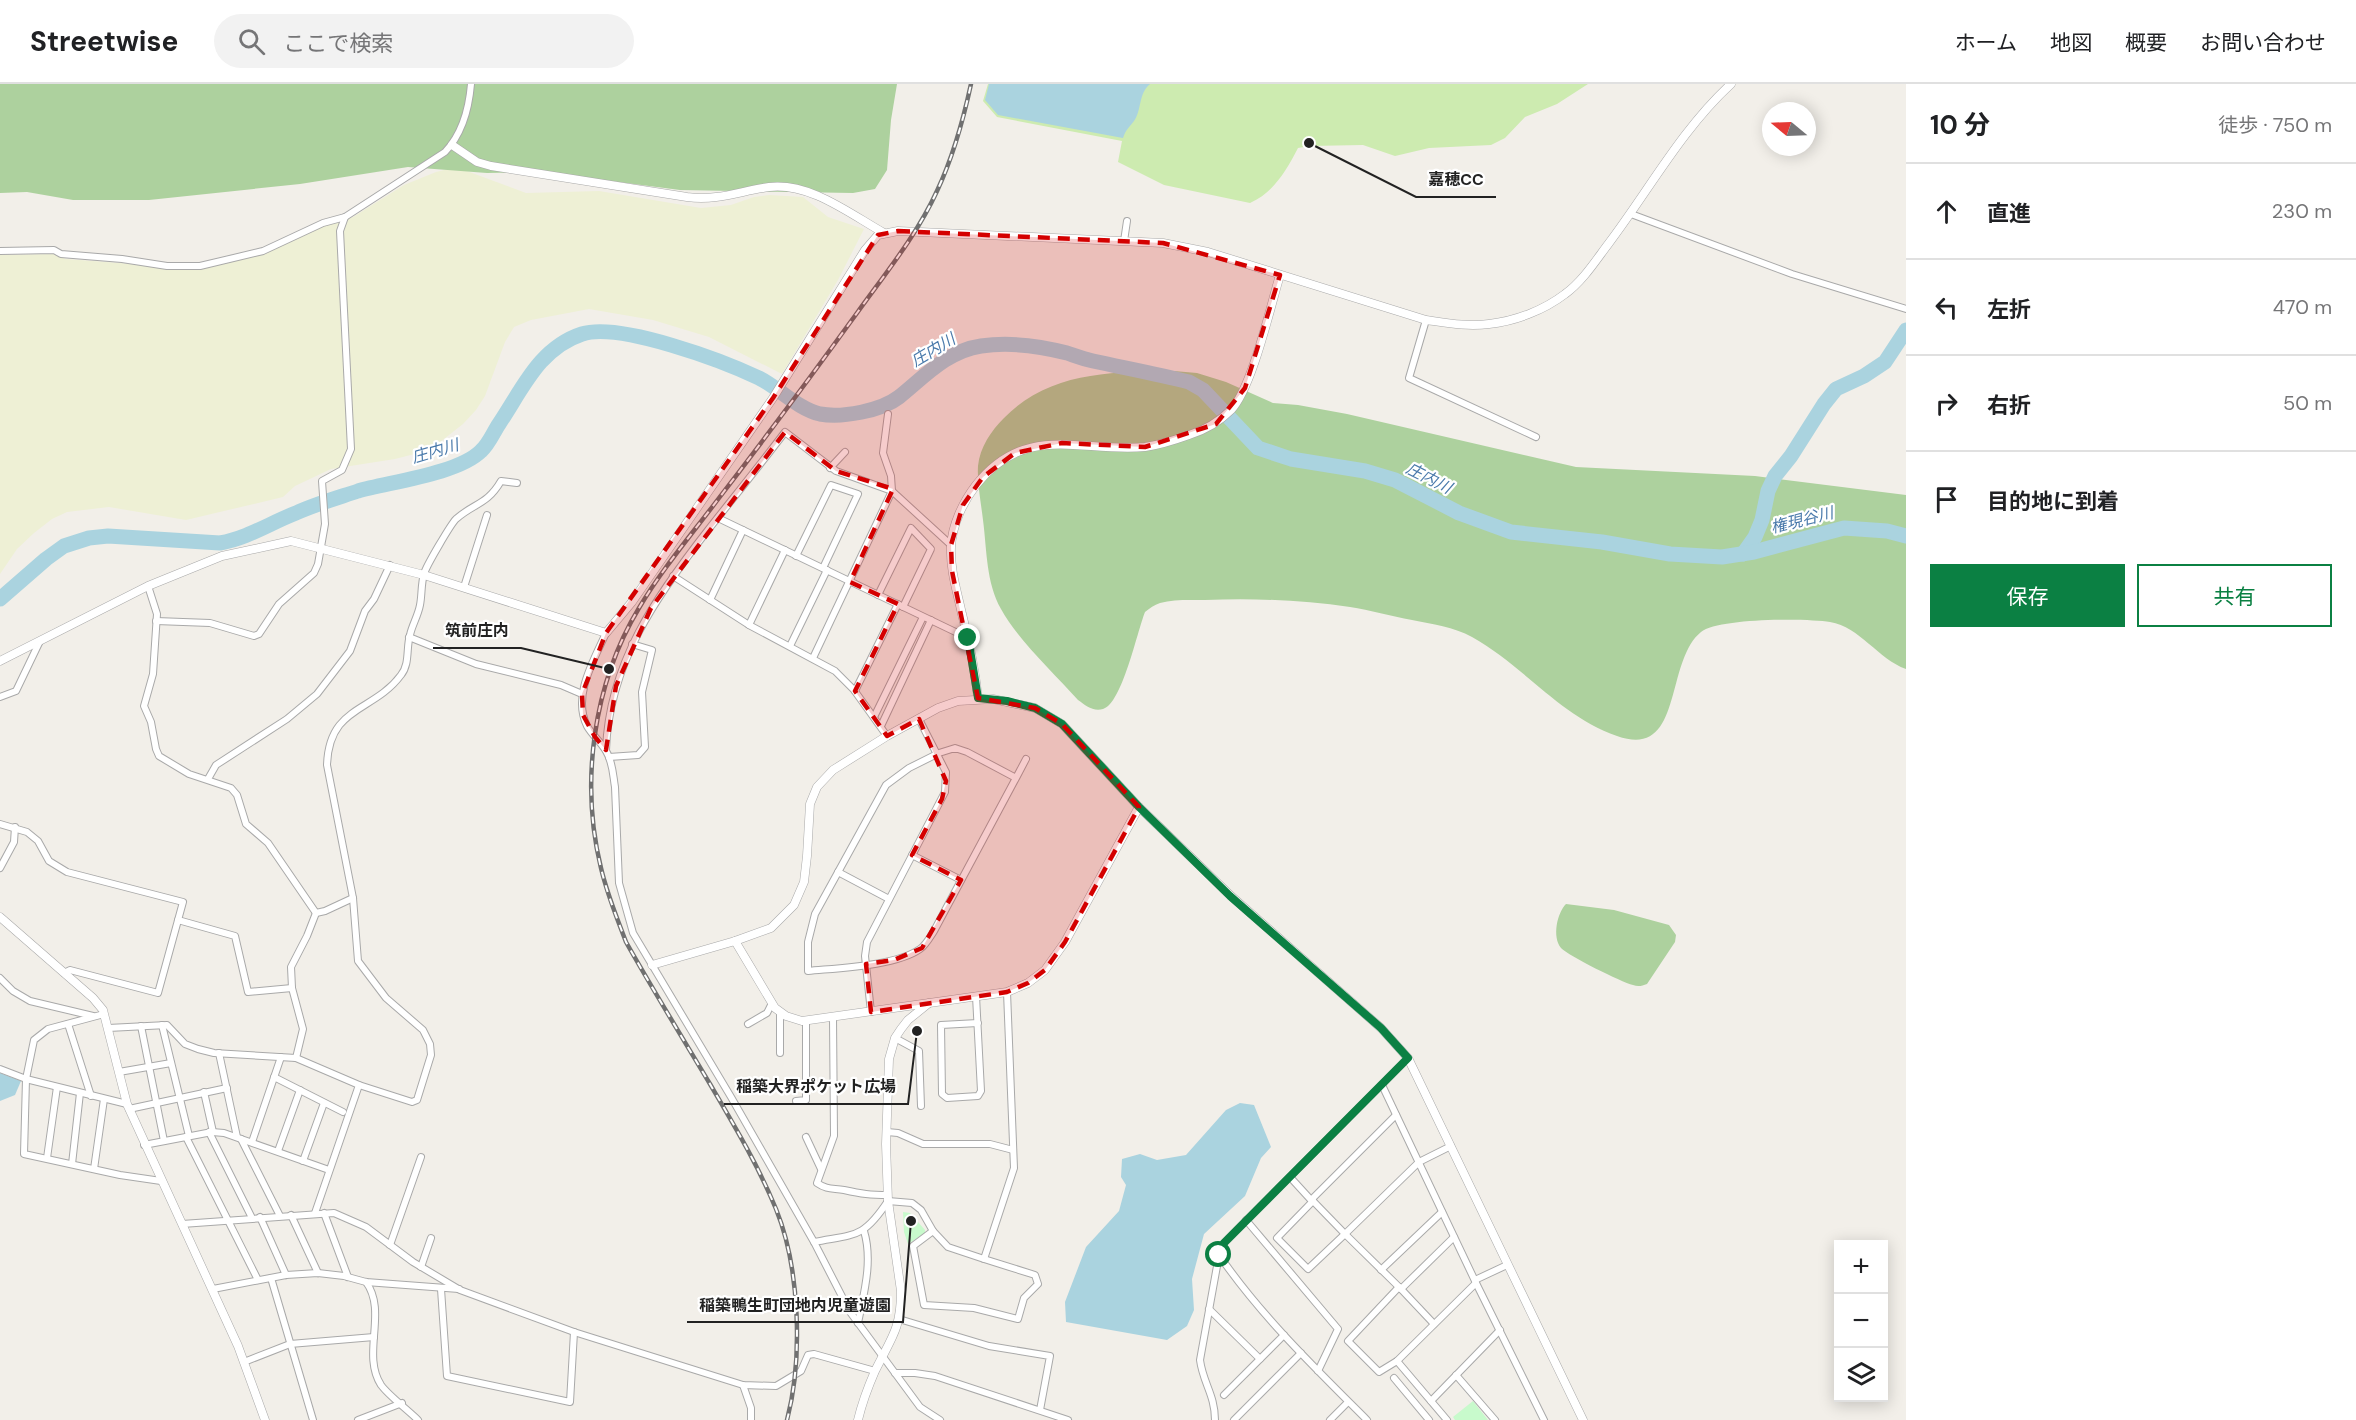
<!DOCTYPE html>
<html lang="ja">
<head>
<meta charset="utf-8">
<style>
  body { margin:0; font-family:"DM Sans","Noto Sans JP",sans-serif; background:#f2f2f2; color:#202124 }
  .controls { position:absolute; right:18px; bottom:18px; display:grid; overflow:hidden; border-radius:0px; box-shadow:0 3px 15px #0003 }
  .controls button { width:54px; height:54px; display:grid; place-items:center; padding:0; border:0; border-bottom:2px solid #e0e0e0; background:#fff; color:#202124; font:30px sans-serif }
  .compass { position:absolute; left:1762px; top:18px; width:54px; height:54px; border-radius:50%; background:#fff; box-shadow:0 3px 15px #0003; rotate:289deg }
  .stop { position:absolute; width:18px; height:18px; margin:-14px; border:4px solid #0b8043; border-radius:50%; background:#fff }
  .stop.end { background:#0b8043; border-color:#fff; box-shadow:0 2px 6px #0008 }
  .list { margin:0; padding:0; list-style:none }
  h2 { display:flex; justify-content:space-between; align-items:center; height:78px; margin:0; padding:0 24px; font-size:26px }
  h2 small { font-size:20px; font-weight:400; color:#757577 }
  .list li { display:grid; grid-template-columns:39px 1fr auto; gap:18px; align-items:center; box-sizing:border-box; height:96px; padding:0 24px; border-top:2px solid #e0e0e0 }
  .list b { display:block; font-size:22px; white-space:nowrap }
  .list em { font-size:20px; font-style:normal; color:#757577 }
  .actions { display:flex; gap:12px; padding:18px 24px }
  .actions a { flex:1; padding:14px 0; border:2px solid #0b8043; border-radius:0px; text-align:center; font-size:21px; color:#0b8043 }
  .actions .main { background:#0b8043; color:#fff }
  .icon { flex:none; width:33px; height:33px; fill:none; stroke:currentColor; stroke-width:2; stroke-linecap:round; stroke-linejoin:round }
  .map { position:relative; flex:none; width:1906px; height:1336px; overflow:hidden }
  header { display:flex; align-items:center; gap:36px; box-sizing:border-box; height:84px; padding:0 30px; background:#fff; border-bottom:2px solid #e0e0e0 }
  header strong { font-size:28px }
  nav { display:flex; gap:33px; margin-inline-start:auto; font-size:21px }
  .search { width:420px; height:54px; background:#f2f2f2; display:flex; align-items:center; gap:15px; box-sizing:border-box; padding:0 21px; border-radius:33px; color:#757577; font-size:22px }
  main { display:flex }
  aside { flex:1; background:#fff }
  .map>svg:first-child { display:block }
  .farmland { fill:#eef0d5 }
  .grass { fill:#cdebb0 }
  .forest { fill:#add19e }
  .park { fill:#c8facc }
  .water { fill:#aad3df }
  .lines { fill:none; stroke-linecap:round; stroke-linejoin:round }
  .river { stroke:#aad3df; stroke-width:15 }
  .minor-casing { stroke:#a9a9a9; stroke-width:8 }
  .tertiary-casing { stroke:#a9a9a9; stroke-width:9 }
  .minor { stroke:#fff; stroke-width:6 }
  .tertiary { stroke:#fff; stroke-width:8 }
  .rail-casing { stroke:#707070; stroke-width:4.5 }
  .rail { stroke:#fff; stroke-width:2; stroke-dasharray:7; stroke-linecap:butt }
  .route { stroke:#0b8043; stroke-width:8 }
  .marked { fill:#d40000; fill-opacity:0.2; stroke:#d40000; stroke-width:4.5; stroke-dasharray:12 8; stroke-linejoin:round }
  .labels { text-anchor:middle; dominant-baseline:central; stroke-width:4.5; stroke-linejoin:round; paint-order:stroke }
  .water-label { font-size:16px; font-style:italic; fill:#4a7aab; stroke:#fff }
  .leader { fill:none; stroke:#222; stroke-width:2 }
  .callout-dot { fill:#222; stroke:#fff; stroke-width:2 }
  .callout-label { font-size:16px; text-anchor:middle; font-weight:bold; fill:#222; stroke:#fff; stroke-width:4.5; stroke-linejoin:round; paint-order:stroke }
</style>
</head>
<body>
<header>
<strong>Streetwise</strong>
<div class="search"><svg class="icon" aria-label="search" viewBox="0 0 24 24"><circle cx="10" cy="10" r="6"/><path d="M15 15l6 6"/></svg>ここで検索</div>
<nav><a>ホーム</a><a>地図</a><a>概要</a><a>お問い合わせ</a></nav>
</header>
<main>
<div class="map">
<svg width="1906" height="1336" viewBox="0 0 1906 1336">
  <rect width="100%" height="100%" fill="#f2efe9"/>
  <path class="farmland" d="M 456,83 L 526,109 L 599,107 L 701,124 L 731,121 L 754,113 L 769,111 L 803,113 L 828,133 L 864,145 L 838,196 L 782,290 L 709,253 L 653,236 L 589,225 L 531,236 L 514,243 L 505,258 L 485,312 L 476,326 L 463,340 L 430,366 L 395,375 L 331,385 L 295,402 L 283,413 L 186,436 L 109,423 L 67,428 L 52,435 L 34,449 L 17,465 L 0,490 L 0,171 L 53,170 L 66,175 L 200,185 L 265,169 L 324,142 L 353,133 L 404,101 L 436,88 Z"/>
  <path class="grass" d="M 988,0 L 1588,0 L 1557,20 L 1525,33 L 1505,54 L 1491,61 L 1429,64 L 1395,72 L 1363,61 L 1310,62 L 1298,64 C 1286,87 1274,108 1250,119 L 1164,101 L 1118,78 L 1122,57 L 997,33 L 983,17 Z"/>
  <g class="forest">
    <path d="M 0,0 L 897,0 L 891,36 L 887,86 L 875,105 L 853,109 L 680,106 L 541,88 L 487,89 L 408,83 L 300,100 L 149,116 L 73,116 L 27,108 L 0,109 Z"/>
    <path d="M 1174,287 L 1197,289 L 1226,298 L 1273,319 L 1298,321 L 1347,330 L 1576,383 L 1755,392 L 1906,411 L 1906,585 C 1878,575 1860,543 1830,538 C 1807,534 1718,534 1701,548 C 1664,578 1684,676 1617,652 C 1560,632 1524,582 1472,553 C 1454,543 1432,540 1412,536 C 1391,532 1370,526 1350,523 C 1302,516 1253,514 1205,516 C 1191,516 1174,515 1160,519 C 1154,521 1150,524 1145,528 C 1137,548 1122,620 1103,625 C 1093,628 1085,621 1078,616 C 1054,589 1018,556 1001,525 C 986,498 987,467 983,436 C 981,419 977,399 978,382 C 980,363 991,347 1004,334 C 1050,287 1112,288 1174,287 Z"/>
    <path d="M 1566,820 L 1614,826 L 1669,841 L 1676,851 L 1675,858 L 1647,900 C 1642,902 1638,903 1633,901 C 1621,898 1569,872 1561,864 C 1552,853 1557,829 1566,820 Z"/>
  </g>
  <g class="park">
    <path d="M 903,1128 L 910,1129 L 925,1146 L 925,1149 L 908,1160 L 904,1148 Z"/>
    <path d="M 1473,1317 L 1488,1336 L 1455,1336 L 1453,1333 Z"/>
  </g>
  <g class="water">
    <path d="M 989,0 L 1150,0 C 1138,10 1142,26 1134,37 C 1129,44 1126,45 1123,54 L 998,31 L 985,16 Z"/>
    <path d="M 0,989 L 21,997 L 15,1011 L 0,1017 Z"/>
    <path d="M 1240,1019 L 1254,1021 L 1271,1063 L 1261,1074 L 1245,1112 L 1204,1150 L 1192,1195 L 1194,1226 L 1187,1242 L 1167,1256 L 1066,1238 L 1065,1218 L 1086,1163 L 1119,1127 L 1126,1101 L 1121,1093 L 1122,1075 L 1140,1070 L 1157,1076 L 1186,1071 L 1226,1026 Z"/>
  </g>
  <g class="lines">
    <g class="river">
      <path d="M 1743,470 L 1755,453 L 1762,436 L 1768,407 L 1775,392 L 1791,372 L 1824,320 L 1836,305 L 1864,292 L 1885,278 L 1906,246"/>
      <path d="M 0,515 L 46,475 L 64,462 L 89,454 L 108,452 L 220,459 C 248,454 270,439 296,429 C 316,420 337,414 358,407 C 389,398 458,390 481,367 C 489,360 493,349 499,340 C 522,306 539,264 582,250 C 620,238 723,277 759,294 C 779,304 798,325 820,330 C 842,334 881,327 899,313 C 924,293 947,267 981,262 C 1009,258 1040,262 1067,269 C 1076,272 1084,275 1093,277 C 1125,284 1157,290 1189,298 L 1203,306 L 1258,364 L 1291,375 L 1365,387 L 1395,396 L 1459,429 L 1511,448 L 1602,458 L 1670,470 L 1722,473 L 1754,468 L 1844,444 L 1887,447 L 1906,452"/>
    </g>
    <defs>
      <g id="minor">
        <path d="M 1631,130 L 1792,190 L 1906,225"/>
        <path d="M 1124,157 L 1127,137"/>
        <path d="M 0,167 L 54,166 L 61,170 L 122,175 L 167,182 L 200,182 L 263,167 L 323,139 L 345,133 L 445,68 C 462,50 469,24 471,0"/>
        <path d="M 1426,236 L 1409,294 L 1536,353"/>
        <path d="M 830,384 L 845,368"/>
        <path d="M 718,434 L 968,554"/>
        <path d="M 796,472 L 831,401 L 858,410 L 823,484"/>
        <path d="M 673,492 L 749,541 L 835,587 L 854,606 L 887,652"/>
        <path d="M 148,502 L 157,530 L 153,590 L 144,622 L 151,638 L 156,665 L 159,672 L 189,690 L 231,704 L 237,711 L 246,740 L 268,759 L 316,829"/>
        <path d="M 464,503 L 487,431"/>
        <path d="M 878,511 L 911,444 L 931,465 L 903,523"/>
        <path d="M 710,516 L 743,446"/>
        <path d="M 156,537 L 210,539 L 254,552 L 259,550 L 279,520 L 314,489 L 318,480 L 325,440 L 322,397 L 342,386 L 351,365 L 340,147 L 345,133"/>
        <path d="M 749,541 L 785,466"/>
        <path d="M 606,549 C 594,576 572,612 587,642 C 592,651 601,658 606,667 C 613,678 613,692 615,703 L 619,799 L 633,849 L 731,1013 L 814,1158 L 850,1228 L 920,1323 L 940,1336"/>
        <path d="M 409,553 L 476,580 L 561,601 L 582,610"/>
        <path d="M 790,562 L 827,486"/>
        <path d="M 813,574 L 892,407 L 891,392 L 883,369 L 888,330"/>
        <path d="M 855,607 L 898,520"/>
        <path d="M 0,613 L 16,607 L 40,557"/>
        <path d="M 874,633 L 923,533"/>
        <path d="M 881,642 L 931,536"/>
        <path d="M 606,666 C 609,579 657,511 708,446 C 734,413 760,381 785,348 L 836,387 L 892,407 L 951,461"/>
        <path d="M 609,673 L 638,671 L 645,663 L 642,608 L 652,566 L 632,560"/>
        <path d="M 1016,694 L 967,668 L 955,664 L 939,669 L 909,684 L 886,701 L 815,830 L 808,858 L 808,887 C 838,884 896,882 920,865 C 926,861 930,853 934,847 L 1016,694 L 1026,675"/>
        <path d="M 208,695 L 216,681 L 287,635 L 317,610 L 350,567 L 365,527 L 374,515 L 390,481"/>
        <path d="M 0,740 L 27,748 L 38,757 L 49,777 L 67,788 L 183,818 L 158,909 L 70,886 L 64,889"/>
        <path d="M 912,771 L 961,796"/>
        <path d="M 0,784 L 14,758 L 15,743"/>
        <path d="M 838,788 L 889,815"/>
        <path d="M 316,829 L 325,827 L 353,814"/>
        <path d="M 178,836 L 235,852 L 248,908 L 292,904"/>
        <path d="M 0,894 L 13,907 L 30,917 L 93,932"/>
        <path d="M 976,912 L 981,1007 L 978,1012 L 947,1014 L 942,1010 L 941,941 L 978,939"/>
        <path d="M 871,928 L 865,872 L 867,858 L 945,708 L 946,688 L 919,635"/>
        <path d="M 104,930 L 48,945 L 34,956 L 26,995 L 24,1070 L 120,1091 L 161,1097"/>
        <path d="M 833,934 L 834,1052 L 817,1099 C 827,1106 833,1104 844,1106 C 862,1110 870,1111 888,1111"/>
        <path d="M 68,940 L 91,1012"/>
        <path d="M 748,940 L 767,929 L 772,919"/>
        <path d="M 162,941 L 189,1052"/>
        <path d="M 141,942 L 164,1057"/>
        <path d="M 108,944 L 167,941 L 185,960 L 198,965 L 214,969 L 296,974 L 359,1001 L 412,1018 L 417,1016 L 431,971 L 430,960 L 423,946 L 386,914 L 358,877 L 353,814 L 327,681 C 329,621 373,629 401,591 C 410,580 406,564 410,551 C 412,541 418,532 420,521 C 422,511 421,500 424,490 C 426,482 451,440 456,435 C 474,419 487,421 501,397 L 517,399"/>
        <path d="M 895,954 L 919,967 L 921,1022"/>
        <path d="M 219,969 L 237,1053"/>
        <path d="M 780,969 L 780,928"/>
        <path d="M 296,974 L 303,945 L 292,904 L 291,883 L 307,852 L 316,829"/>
        <path d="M 0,985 L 26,995 L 127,1020"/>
        <path d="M 119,988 L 171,979"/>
        <path d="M 274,993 L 343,1028"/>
        <path d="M 1382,1001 L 1476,1199 L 1544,1336"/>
        <path d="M 204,1008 L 213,1048"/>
        <path d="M 796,1017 L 806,1016 L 806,937"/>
        <path d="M 129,1025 L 227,1004"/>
        <path d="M 209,1048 L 252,1134"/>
        <path d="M 887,1048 L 898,1049 L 923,1060 L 990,1060 L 1013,1066"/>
        <path d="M 186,1053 L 258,1196"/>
        <path d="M 806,1053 L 821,1085"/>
        <path d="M 241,1055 L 280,1132"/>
        <path d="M 252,1058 L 281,973"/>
        <path d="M 144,1061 L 212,1048 L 224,1049 L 329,1086"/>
        <path d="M 278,1067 L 300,1006"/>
        <path d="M 47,1074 L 57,1003"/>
        <path d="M 303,1077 L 324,1019"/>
        <path d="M 72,1080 L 80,1009"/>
        <path d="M 94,1085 L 104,1015"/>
        <path d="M 1290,1093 L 1311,1116 L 1396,1031"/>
        <path d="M 1312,1116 L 1345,1150 L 1419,1078 L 1451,1062"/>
        <path d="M 1313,1117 L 1277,1154 L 1308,1185 L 1345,1150 L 1401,1205 L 1454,1153"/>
        <path d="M 315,1129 L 359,1001"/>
        <path d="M 324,1129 L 348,1193"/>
        <path d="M 291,1131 L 318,1189"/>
        <path d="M 260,1133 L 286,1191"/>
        <path d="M 1246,1136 L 1338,1245 L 1318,1287"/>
        <path d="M 182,1140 L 334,1129 L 366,1143 L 413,1178 L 460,1206 L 574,1248 L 743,1301 L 776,1302 L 801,1287 L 808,1271 L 814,1270 L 875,1287"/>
        <path d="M 933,1147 L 913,1162 L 924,1221 L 974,1224 L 1018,1235 L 1024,1214 L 1038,1200 L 1035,1191 L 984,1175"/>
        <path d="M 814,1158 C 855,1150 863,1155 888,1117 L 912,1119 L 921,1126 L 933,1147 L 948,1163 L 984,1175 L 1014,1084 L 1007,908"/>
        <path d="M 390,1161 L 421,1073"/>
        <path d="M 421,1183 L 431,1154"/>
        <path d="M 1381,1186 L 1442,1128"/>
        <path d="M 271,1194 L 313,1336"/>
        <path d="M 1475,1196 L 1507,1181"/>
        <path d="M 366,1198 C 388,1228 361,1270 381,1301 C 388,1311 409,1327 418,1336"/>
        <path d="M 1399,1203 L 1348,1257 L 1379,1288 L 1397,1277 L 1476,1199"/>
        <path d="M 213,1205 L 286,1191 L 318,1189 L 344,1192 L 366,1198 L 459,1205"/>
        <path d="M 441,1205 L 447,1292 L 570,1318 L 574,1248"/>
        <path d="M 1401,1205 L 1434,1240"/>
        <path d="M 1209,1225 L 1260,1275"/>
        <path d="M 899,1235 L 989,1262 L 1050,1272 L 1040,1326"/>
        <path d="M 858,1239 C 864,1209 873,1177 864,1147"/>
        <path d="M 1397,1277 L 1447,1336"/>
        <path d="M 244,1278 L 290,1260 L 374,1253"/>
        <path d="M 895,1289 L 915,1289 L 935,1292 L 1068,1336"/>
        <path d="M 1456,1291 L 1495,1336"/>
        <path d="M 1394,1294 L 1429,1336"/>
        <path d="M 743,1301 L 751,1324 L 751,1336"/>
        <path d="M 1224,1311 L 1284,1251"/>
        <path d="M 1431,1317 L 1500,1246"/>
        <path d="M 358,1336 L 402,1319"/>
        <path d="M 1215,1336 C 1215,1311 1203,1299 1200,1276 L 1219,1171"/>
        <path d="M 1234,1336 L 1301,1269"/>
        <path d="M 1330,1336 L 1348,1318"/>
        <path d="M 1367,1336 C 1315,1284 1261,1232 1219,1171 L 1224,1159 L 1408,974"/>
      </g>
      <g id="tertiary">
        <path d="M 452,61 L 477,78 L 491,82 L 687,113 C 718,117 740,107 769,103 C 810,98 850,130 884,149"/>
        <path d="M 0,577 L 148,502 L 222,472 L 291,457 L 424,491 L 606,549 L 632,518 L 773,314 L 865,166 L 878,151 L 898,147 L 1163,159 L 1208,168 L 1426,236 C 1447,239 1468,243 1489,240 C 1516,237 1544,226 1565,210 C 1583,197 1596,176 1609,159 C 1649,106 1682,45 1731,0"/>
        <path d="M 978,614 C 975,586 969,557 962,530 C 957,507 950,486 951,463 C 952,441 963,418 976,401 C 1026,338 1080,369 1145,363 C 1159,361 1175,356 1189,351 C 1205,346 1218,339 1231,326 C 1252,304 1270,224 1280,191"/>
        <path d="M 0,833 L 93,914 L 103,926 L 127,1020 L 238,1262 L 265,1336"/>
        <path d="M 735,857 L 775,924 L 786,932 L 802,937 L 1007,908 L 1028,899 L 1045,886 L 1065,858 L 1139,723"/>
        <path d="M 652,881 L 735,857 L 771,844 L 794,821 L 804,798 L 807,772 L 810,720 L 817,703 L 833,686 L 887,652 L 938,624 L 958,617 L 993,615 L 1035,624 L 1062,640 L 1139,723 L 1231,812 L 1381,944 L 1408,974 L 1583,1336"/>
        <path d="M 858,1336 C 862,1319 868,1303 875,1287 C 891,1254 901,1246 901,1207 L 888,1117 L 886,1060 L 889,975 L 895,954 L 901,945 L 908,936 L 929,919"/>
      </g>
    </defs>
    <use href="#minor" class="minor-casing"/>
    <use href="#tertiary" class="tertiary-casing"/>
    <use href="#minor" class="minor"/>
    <use href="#tertiary" class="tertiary"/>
    <defs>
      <path id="rail" d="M 787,1336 C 803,1275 800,1184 776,1125 C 758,1081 734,1041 710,1000 C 682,953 653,906 626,858 C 617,834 607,810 601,784 C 580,699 593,600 639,524 C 662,485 692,450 719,414 C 766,353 812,291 857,229 C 885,190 917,151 937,107 C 953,73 963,37 971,0"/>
    </defs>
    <use href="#rail" class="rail-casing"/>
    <use href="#rail" class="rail"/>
  </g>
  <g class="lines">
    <path class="route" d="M 968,554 L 978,614 L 1007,617 L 1035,624 L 1062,640 L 1139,723 L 1230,812 L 1381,944 L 1408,974 L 1224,1159 L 1219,1171"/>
  </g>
  <path class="marked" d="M 898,147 L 1163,159 L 1280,191 L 1245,304 L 1216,340 L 1145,363 L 1062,359 L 1015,369 L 983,393 L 963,421 L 951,461 L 952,487 L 978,614 L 1035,624 L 1062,640 L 1139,723 L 1065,858 L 1045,886 L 1028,899 L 1007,908 L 871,928 L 866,880 L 894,876 L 922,864 L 961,796 L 912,771 L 942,715 L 946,697 L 919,635 L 887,652 L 855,607 L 898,520 L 850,498 L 893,405 L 836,387 L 785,348 L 651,524 L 616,602 L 606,666 L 595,653 L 583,631 L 582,610 L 606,549 L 773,314 L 878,151 Z"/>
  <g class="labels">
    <g class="water-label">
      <text transform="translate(933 266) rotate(-31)">庄内川</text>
      <text transform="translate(435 367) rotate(-16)">庄内川</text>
      <text transform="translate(1429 394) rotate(27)">庄内川</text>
      <text transform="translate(1802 436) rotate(-14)">権現谷川</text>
    </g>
  </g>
  <path class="leader" d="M1309 59L1416 113H1496M609 585L521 564H433M917 947L908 1020H724M911 1137L903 1238H687"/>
  <g class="callout-dot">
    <circle cx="1309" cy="59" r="6"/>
    <circle cx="609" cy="585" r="6"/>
    <circle cx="917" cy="947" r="6"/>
    <circle cx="911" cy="1137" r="6"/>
  </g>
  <g class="callout-label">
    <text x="1456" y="101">嘉穂CC</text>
    <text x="477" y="552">筑前庄内</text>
    <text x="816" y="1008">稲築大界ポケット広場</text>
    <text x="795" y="1227">稲築鴨生町団地内児童遊園</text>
  </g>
</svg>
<div class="controls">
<button>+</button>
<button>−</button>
<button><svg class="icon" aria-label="layers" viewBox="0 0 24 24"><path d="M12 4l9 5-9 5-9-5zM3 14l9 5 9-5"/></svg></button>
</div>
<svg class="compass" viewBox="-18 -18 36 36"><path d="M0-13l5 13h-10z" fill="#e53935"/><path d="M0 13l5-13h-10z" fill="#757577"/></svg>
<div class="stop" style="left:1219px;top:1171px"></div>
<div class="stop end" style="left:968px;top:554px"></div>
</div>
<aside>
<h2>10 分<small>徒歩 · 750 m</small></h2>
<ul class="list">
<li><svg class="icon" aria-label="ahead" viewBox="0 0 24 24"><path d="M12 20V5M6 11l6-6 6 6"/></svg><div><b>直進</b></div><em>230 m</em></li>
<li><svg class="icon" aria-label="left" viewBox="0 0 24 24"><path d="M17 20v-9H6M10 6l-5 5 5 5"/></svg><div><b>左折</b></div><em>470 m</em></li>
<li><svg class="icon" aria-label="right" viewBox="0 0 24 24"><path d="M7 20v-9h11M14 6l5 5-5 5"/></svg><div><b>右折</b></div><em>50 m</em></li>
<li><svg class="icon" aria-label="arrive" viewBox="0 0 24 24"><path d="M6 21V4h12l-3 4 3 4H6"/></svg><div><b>目的地に到着</b></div></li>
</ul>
<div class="actions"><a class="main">保存</a><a>共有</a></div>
</aside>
</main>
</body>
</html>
